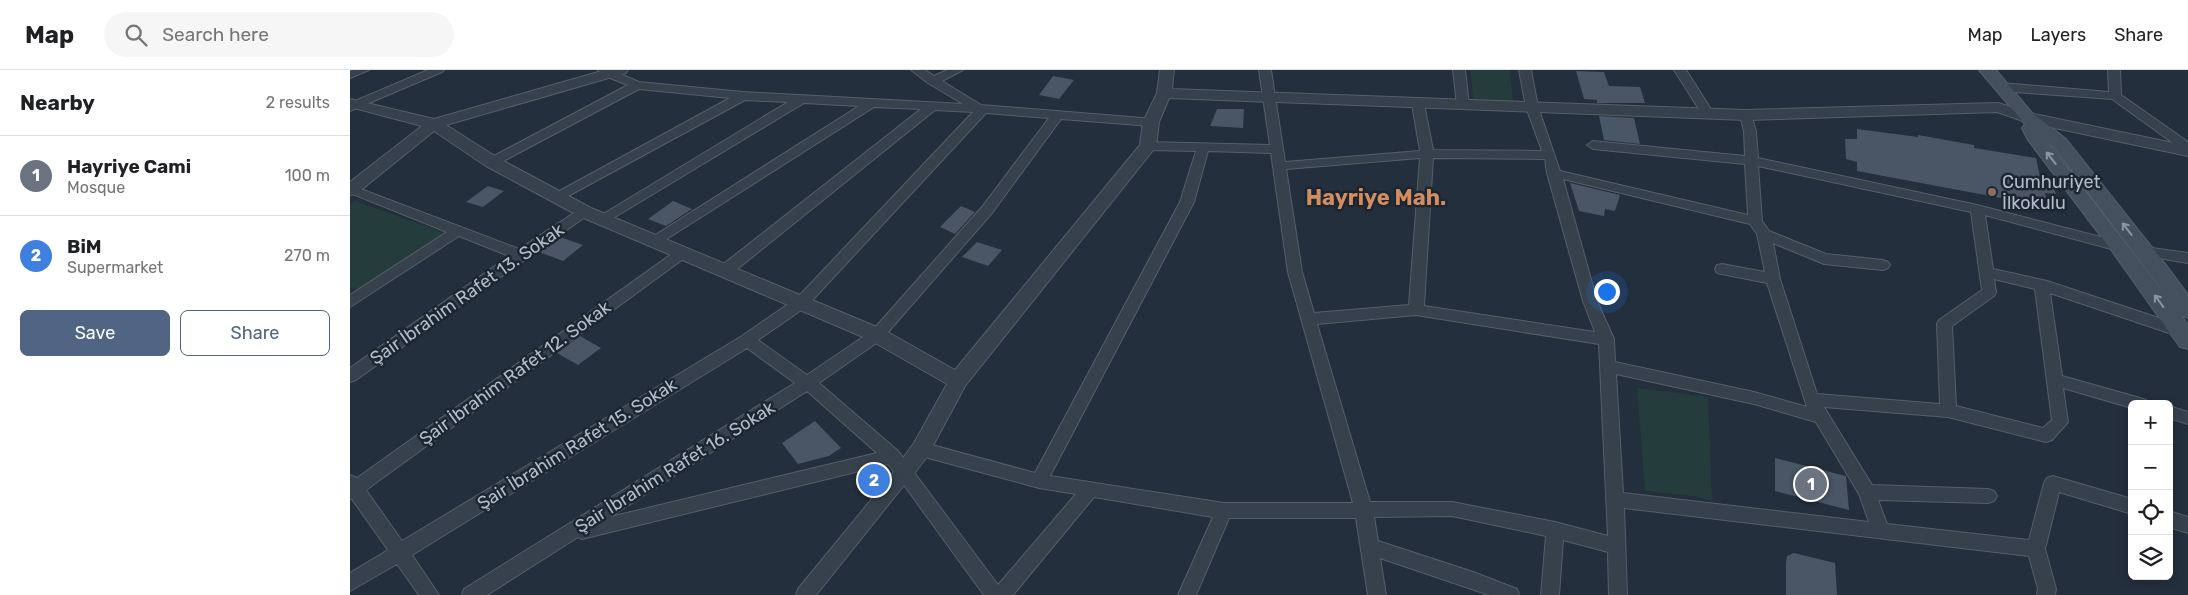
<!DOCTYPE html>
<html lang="en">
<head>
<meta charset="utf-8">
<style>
  body { margin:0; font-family:Rubik,sans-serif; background:#f6f6f6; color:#202124 }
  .controls { position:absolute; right:15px; bottom:15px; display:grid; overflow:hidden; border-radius:8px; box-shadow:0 2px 12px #0003 }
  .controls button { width:45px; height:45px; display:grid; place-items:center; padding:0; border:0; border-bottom:1px solid #e0e0e0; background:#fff; color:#202124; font:25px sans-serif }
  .you { position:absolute; left:1256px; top:221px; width:18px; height:18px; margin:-12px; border:4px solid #fff; border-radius:50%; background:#1a73e8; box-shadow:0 0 0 8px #1a73e833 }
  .badge { display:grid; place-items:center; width:32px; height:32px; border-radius:50%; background:#4f6583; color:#fff; font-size:16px; font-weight:700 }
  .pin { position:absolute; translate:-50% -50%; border:2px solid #fff; box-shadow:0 1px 5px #0006 }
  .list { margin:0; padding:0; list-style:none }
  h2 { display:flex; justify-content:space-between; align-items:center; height:65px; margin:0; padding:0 20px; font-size:21px }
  h2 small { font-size:16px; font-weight:400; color:#757577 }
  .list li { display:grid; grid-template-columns:32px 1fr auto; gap:15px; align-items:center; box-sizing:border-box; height:80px; padding:0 20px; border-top:1px solid #e0e0e0 }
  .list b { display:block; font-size:19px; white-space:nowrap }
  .list p { margin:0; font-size:16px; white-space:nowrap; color:#757577 }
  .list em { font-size:16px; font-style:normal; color:#757577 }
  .actions { display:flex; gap:10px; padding:15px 20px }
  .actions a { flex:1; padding:11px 0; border:1px solid #4f6583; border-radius:8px; text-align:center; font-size:18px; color:#4f6583 }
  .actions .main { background:#4f6583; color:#fff }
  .icon { flex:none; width:28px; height:28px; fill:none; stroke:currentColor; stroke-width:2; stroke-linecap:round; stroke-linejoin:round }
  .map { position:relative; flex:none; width:1838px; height:525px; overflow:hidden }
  header { display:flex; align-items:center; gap:30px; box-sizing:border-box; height:70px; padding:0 25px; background:#fff; border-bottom:1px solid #e0e0e0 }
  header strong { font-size:24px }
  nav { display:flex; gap:28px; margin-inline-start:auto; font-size:18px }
  .search { width:350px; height:45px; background:#f6f6f6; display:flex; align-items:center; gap:12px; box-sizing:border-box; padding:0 18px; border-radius:28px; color:#757577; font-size:19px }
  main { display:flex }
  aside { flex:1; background:#fff }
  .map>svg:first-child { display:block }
  .green { fill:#253c3d }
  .building { fill:#495665 }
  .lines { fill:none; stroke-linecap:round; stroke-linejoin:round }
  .minor-casing { stroke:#555f6a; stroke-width:2 }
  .tertiary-casing { stroke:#555f6a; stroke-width:2 }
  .secondary-casing { stroke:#555f6a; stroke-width:2 }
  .minor { fill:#37414c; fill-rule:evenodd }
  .tertiary { fill:#37414c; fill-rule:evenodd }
  .secondary { fill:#45505f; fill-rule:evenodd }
  .oneway { stroke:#8c96a3 }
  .education-dot { fill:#8d6e63; stroke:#1c2631; stroke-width:2 }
  .labels { text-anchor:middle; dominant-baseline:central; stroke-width:5; stroke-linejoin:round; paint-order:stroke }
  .poi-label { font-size:18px; fill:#b2bcc8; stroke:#1c2631; text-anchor:start }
  .street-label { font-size:18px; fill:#b2bcc8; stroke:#1c2631 }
  .district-label { font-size:22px; font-weight:bold; fill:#d48c61; stroke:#1c2631 }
</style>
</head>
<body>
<header>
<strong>Map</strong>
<div class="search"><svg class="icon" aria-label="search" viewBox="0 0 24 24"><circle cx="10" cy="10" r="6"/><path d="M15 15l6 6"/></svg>Search here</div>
<nav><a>Map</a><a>Layers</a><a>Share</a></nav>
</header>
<main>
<aside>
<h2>Nearby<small>2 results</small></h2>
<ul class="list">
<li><span class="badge" style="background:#6b7280">1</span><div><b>Hayriye Cami</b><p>Mosque</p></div><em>100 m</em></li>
<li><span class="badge" style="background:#3f7fe0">2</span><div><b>BiM</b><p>Supermarket</p></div><em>270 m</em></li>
</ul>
<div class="actions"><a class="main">Save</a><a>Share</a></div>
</aside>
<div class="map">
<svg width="1838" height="525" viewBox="0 0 1838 525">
  <rect width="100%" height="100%" fill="#232f3c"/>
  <g class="green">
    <path d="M 1120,0 L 1160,0 L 1163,31 L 1123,29 Z"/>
    <path d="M 5,131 L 95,163 L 9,219 L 0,218 L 0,135 Z"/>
    <path d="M 1287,318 L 1358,327 L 1362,431 L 1343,426 L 1295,421 Z"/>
  </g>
  <g class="building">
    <path d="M 1226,1 L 1254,2 L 1259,16 L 1290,17 L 1295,33 L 1247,33 L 1247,30 L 1234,29 Z"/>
    <path d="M 703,6 L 724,10 L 709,29 L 689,25 Z"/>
    <path d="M 867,39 L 894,39 L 893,58 L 860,56 Z"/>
    <path d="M 1249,46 L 1284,48 L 1290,74 L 1254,70 Z"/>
    <path d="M 1507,59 L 1568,67 L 1568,65 L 1624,75 L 1624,78 L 1686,88 L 1690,107 L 1701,109 L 1706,124 L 1695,123 L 1698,137 L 1507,101 L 1507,92 L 1496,89 L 1495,69 L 1507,69 Z"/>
    <path d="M 1220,113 L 1270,125 L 1265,141 L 1255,139 L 1254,146 L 1229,141 Z"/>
    <path d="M 138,116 L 154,121 L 133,137 L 116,132 Z"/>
    <path d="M 323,131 L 342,139 L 316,156 L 298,149 Z"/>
    <path d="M 611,136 L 625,142 L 605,164 L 590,157 Z"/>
    <path d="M 210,167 L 233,175 L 213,191 L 189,182 Z"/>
    <path d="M 627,172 L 652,180 L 638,196 L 612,187 Z"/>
    <path d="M 230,266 L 251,278 L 228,295 L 207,283 Z"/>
    <path d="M 465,351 L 491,378 L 479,386 L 448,394 L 432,373 Z"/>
    <path d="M 1425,388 L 1496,406 L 1499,440 L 1425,421 Z"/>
    <path d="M 1444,483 L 1485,493 L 1487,525 L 1436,525 L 1436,493 L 1437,486 Z"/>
  </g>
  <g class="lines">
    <defs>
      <g id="minor">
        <path d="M 3,0 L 19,0 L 0,8 L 0,1 Z"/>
        <path d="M 78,0 L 94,0 L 92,2 L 0,41 L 0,33 Z"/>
        <path d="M 248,0 L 261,0 L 289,12 L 393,22 L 613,34 L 578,13 L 561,0 L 575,0 L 584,6 L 597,0 L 613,0 L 592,11 L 631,35 L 805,49 L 807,52 L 805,55 L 801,56 L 711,49 L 642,143 L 532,269 L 469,313 L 548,381 L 648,515 L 726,424 L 689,418 L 571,386 L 565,384 L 563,379 L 565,374 L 571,372 L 685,403 L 830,132 L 846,81 L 798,80 L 792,76 L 798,72 L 920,75 L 909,0 L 921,0 L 935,92 L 1070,81 L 1062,34 L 1068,30 L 1074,34 L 1083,80 L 1192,81 L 1176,37 L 1169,0 L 1181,0 L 1188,37 L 1210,101 L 1398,145 L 1395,94 L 1243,79 L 1237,75 L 1243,71 L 1395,86 L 1394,61 L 1390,45 L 1392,42 L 1400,42 L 1406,61 L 1408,88 L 1627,135 L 1774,173 L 1776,176 L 1774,179 L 1769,181 L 1635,145 L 1643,199 L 1697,211 L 1836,257 L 1838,262 L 1836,265 L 1831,267 L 1700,223 L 1712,306 L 1790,328 L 1796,330 L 1798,334 L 1782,334 L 1782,338 L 1713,318 L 1718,352 L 1702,370 L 1696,372 L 1598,347 L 1474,337 L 1522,415 L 1638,419 L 1644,421 L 1647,426 L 1644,431 L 1638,433 L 1528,430 L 1537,454 L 1679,470 L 1694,413 L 1697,408 L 1703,406 L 1782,429 L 1782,444 L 1709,422 L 1695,479 L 1706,519 L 1705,525 L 1687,525 L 1688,519 L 1679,486 L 1274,438 L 1277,525 L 1259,525 L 1258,482 L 1213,470 L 1209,525 L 1191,525 L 1196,466 L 1102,446 L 1024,447 L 1028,471 L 1123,502 L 1167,519 L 1169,525 L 1139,525 L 1030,488 L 1036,525 L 1018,525 L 1006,448 L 879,448 L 846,525 L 828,525 L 863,447 L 744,427 L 663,525 L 634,525 L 554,415 L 466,525 L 446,525 L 448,519 L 544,402 L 538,394 L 232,469 L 228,467 L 137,525 L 112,525 L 114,519 L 445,313 L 397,278 L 62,485 L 89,525 L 69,525 L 47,494 L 0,521 L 0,503 L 38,480 L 2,429 L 0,429 L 0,405 L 7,408 L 326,181 L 336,181 L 338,184 L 336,187 L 16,420 L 52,471 L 392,266 L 447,228 L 623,42 L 585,40 L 381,204 L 371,204 L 369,200 L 371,196 L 571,39 L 524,37 L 304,177 L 299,175 L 297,172 L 299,169 L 509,36 L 454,33 L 255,153 L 250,152 L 248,149 L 250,146 L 438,32 L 395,30 L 209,131 L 202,127 L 204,124 L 380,28 L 289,19 L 146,95 L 138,95 L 136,92 L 138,89 L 278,15 L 255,6 ZM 636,43 L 699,48 L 632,137 L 522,261 L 457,305 L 408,270 L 457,236 ZM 858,81 L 921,83 L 938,202 L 1003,433 L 874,433 L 700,406 L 844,132 ZM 1070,88 L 1059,235 L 964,243 L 952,202 L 936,99 ZM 1083,88 L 1195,89 L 1197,103 L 1233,231 L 1245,262 L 1074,236 ZM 1408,96 L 1621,142 L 1632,220 L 1589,250 L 1587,254 L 1590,334 L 1467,324 L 1430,209 L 1423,173 L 1474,194 L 1533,200 L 1538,198 L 1540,195 L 1538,192 L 1533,190 L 1476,184 L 1419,161 L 1412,151 ZM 1213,109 L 1400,154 L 1407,164 L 1415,202 L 1372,194 L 1367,195 L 1365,199 L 1367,203 L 1417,213 L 1457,337 L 1404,322 L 1265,292 L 1264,269 L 1247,231 ZM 1644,209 L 1685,219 L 1702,350 L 1693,358 L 1606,336 L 1602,256 L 1644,226 L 1646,222 ZM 1066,245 L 1249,274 L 1258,466 L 1205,452 L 1102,432 L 1020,432 L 967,254 ZM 1266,304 L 1404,334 L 1466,352 L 1509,424 L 1519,452 L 1273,423 ZM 457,321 L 527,383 L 260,447 Z"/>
        <path d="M 1103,0 L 1115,0 L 1119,35 L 1117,38 L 1109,38 L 1107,35 Z"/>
        <path d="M 1324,0 L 1336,0 L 1364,44 L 1362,47 L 1354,47 Z"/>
        <path d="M 1758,0 L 1770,0 L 1771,25 L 1838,72 L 1838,82 L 1834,81 L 1762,29 L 1651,21 L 1645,17 L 1651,13 L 1759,22 Z"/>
        <path d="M 0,115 L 169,179 L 230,139 L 235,138 L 242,142 L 6,310 L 0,312 L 0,298 L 159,186 L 109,166 L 0,237 L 0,225 L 97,162 L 0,123 Z"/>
        <path d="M 1795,177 L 1838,183 L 1838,193 L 1790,185 L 1788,182 L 1790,179 Z"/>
        <path d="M 1819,336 L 1838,342 L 1838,354 L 1819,348 Z"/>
        <path d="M 1819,441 L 1838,447 L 1838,463 L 1819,457 Z"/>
      </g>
      <path id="tertiary" d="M 255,0 L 278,0 L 276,3 L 96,55 L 148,88 L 241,138 L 534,260 L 605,300 L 790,75 L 793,52 L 807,23 L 810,0 L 824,0 L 822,19 L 1396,40 L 1648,33 L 1680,43 L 1838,76 L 1838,86 L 1676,52 L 1647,42 L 1396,50 L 819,28 L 809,52 L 806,76 L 804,79 L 615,316 L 578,385 L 561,408 L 554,411 L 547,408 L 543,402 L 564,373 L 597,314 L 520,270 L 229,146 L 136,96 L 84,61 L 6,124 L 0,125 L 0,112 L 72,56 L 0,37 L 0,29 L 84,49 Z"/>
      <path id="secondary" d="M 1629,0 L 1646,0 L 1682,43 L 1716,69 L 1816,195 L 1838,225 L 1838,248 L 1831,245 L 1838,255 L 1838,279 L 1830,277 L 1762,181 L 1678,70 L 1672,58 L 1675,54 ZM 1698,73 L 1704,77 L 1827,240 Z"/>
    </defs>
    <use href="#minor" class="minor-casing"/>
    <use href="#tertiary" class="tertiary-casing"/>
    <use href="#secondary" class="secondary-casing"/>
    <use href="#minor" class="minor"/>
    <use href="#tertiary" class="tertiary"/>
    <use href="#secondary" class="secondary"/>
  </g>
  <defs><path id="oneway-shaft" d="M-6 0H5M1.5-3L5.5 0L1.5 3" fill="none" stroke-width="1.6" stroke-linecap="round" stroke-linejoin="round" transform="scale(1.25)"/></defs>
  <g class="oneway">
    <use href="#oneway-shaft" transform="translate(1701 88) rotate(-128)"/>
    <use href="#oneway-shaft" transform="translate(1777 159) rotate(-128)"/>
    <use href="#oneway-shaft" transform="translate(1809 231) rotate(-126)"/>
  </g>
  <circle class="education-dot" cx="1642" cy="122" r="5"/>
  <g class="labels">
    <g class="poi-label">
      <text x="1652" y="112">Cumhuriyet<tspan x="1652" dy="21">İlkokulu</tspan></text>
    </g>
    <g class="street-label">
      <text transform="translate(117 224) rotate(-35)">Şair İbrahim Rafet 13. Sokak</text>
      <text transform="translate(165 303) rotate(-36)">Şair İbrahim Rafet 12. Sokak</text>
      <text transform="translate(227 374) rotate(-32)">Şair İbrahim Rafet 15. Sokak</text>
      <text transform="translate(325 397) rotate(-32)">Şair İbrahim Rafet 16. Sokak</text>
    </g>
    <g class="district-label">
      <text x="1026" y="127">Hayriye Mah.</text>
    </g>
  </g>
</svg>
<div class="controls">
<button>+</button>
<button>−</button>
<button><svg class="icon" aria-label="locate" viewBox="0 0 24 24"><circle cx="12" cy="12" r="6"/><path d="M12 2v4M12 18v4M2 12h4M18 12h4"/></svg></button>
<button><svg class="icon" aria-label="layers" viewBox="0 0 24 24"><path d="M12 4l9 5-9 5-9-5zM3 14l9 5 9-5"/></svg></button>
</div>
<div class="you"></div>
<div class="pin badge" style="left:1461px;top:414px;background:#6b7280">1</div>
<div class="pin badge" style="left:524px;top:410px;background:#3f7fe0">2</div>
</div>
</main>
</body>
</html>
